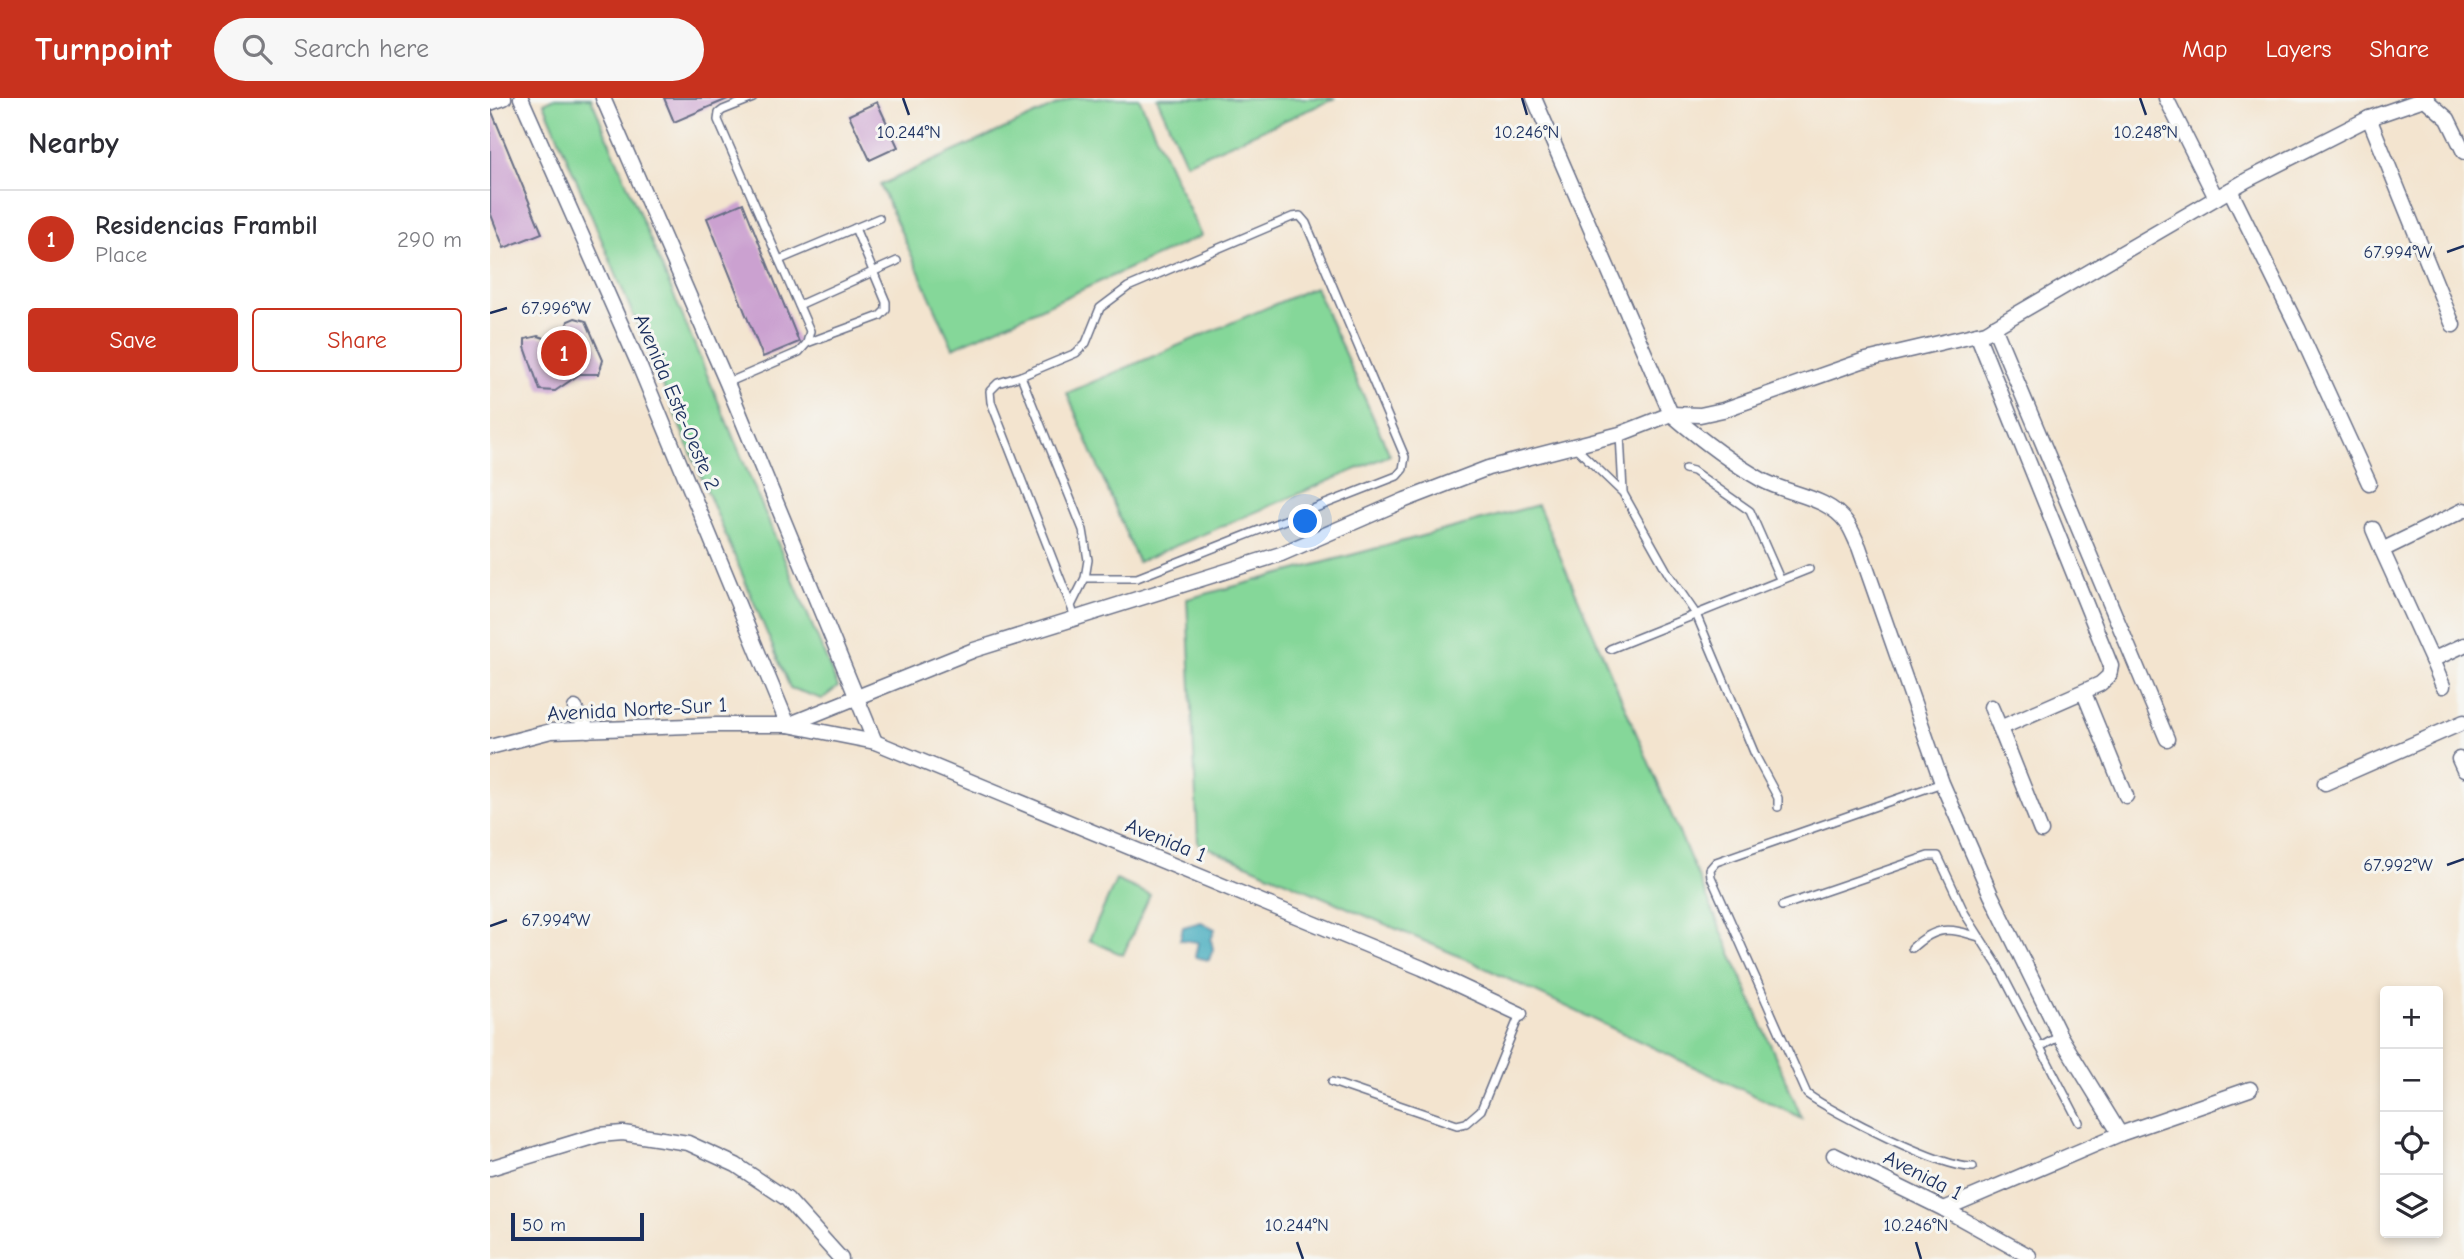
<!DOCTYPE html>
<html lang="en">
<head>
<meta charset="utf-8">
<style>
  body { margin:0; font-family:"Comic Neue",sans-serif; background:#f7f7f7; color:#2b2b33 }
  .controls { position:absolute; right:21px; bottom:21px; display:grid; overflow:hidden; border-radius:7px; box-shadow:0 4px 10px #0003 }
  .controls button { width:63px; height:63px; display:grid; place-items:center; padding:0; border:0; border-bottom:2px solid #e1e1e2; background:#fff; color:#2b2b33; font:35px sans-serif }
  .scale { position:absolute; left:21px; bottom:18px; width:133px; box-sizing:border-box; padding-left:7px; border:4px solid #1b2f5e; border-top:0; font-size:19px; line-height:24px; white-space:nowrap; color:#1b2f5e; -webkit-text-stroke:5px #f6f6f2; paint-order:stroke }
  .you { position:absolute; left:816px; top:424px; width:24px; height:24px; margin:-18px; border:5px solid #fff; border-radius:50%; background:#1a73e8; box-shadow:0 0 0 10px #1a73e833 }
  .badge { display:grid; place-items:center; width:46px; height:46px; border-radius:50%; background:#c8321e; color:#fff; font-size:23px; font-weight:700 }
  .pin { position:absolute; translate:-50% -50%; border:4px solid #fff; box-shadow:0 2px 7px #0006 }
  .list { margin:0; padding:0; list-style:none }
  h2 { display:flex; justify-content:space-between; align-items:center; height:91px; margin:0; padding:0 28px; font-size:30px }
  h2 small { font-size:23px; font-weight:400; color:#7c7c81 }
  .list li { display:grid; grid-template-columns:46px 1fr auto; gap:21px; align-items:center; box-sizing:border-box; height:98px; padding:0 28px; border-top:2px solid #e1e1e2 }
  .list b { display:block; font-size:26px; white-space:nowrap }
  .list p { margin:0; font-size:23px; white-space:nowrap; color:#7c7c81 }
  .list em { font-size:23px; font-style:normal; color:#7c7c81 }
  .actions { display:flex; gap:14px; padding:21px 28px }
  .actions a { flex:1; padding:16px 0; border:2px solid #c8321e; border-radius:7px; text-align:center; font-size:24px; color:#c8321e }
  .actions .main { background:#c8321e; color:#fff }
  .icon { flex:none; width:38px; height:38px; fill:none; stroke:currentColor; stroke-width:2; stroke-linecap:round; stroke-linejoin:round }
  .map { position:relative; flex:none; width:1974px; height:1161px; overflow:hidden }
  header { display:flex; align-items:center; gap:42px; box-sizing:border-box; height:98px; padding:0 35px; background:#c8321e; color:#fff }
  header strong { font-size:33px }
  nav { display:flex; gap:38px; margin-inline-start:auto; font-size:24px }
  .search { width:490px; height:63px; background:#f7f7f7; display:flex; align-items:center; gap:18px; box-sizing:border-box; padding:0 24px; border-radius:38px; color:#7c7c81; font-size:26px }
  main { display:flex }
  aside { flex:1; background:#fff }
  .map>svg:first-child { display:block }
  .green { fill:#85d799; stroke:#50837c; stroke-width:2 }
  .water { fill:#3da9bc; stroke:#2c6c8d; stroke-width:2 }
  .building { fill:#cba1d0 }
  .lines { fill:none; stroke-linecap:round; stroke-linejoin:round }
  .lane-casing { stroke:#676e86; stroke-width:10 }
  .street-casing { stroke:#676e86; stroke-width:17 }
  .lane { stroke:#fff; stroke-width:7 }
  .street { stroke:#fff; stroke-width:14 }
  .ticks { fill:none; stroke:#1b2f5e; stroke-width:2.5 }
  .labels { text-anchor:middle; dominant-baseline:central; stroke-width:6; stroke-linejoin:round; paint-order:stroke }
  .street-label { font-size:21px; fill:#1b2f5e; stroke:#f6f6f2 }
  .ticks-label { font-size:18px; text-anchor:middle; fill:#1b2f5e; stroke:#f6f6f2; stroke-width:6; stroke-linejoin:round; paint-order:stroke }
</style>
</head>
<body>
<header>
<strong>Turnpoint</strong>
<div class="search"><svg class="icon" aria-label="search" viewBox="0 0 24 24"><circle cx="10" cy="10" r="6"/><path d="M15 15l6 6"/></svg>Search here</div>
<nav><a>Map</a><a>Layers</a><a>Share</a></nav>
</header>
<main>
<aside>
<h2>Nearby<small></small></h2>
<ul class="list">
<li><span class="badge">1</span><div><b>Residencias Frambil</b><p>Place</p></div><em>290 m</em></li>
</ul>
<div class="actions"><a class="main">Save</a><a>Share</a></div>
</aside>
<div class="map">
<svg width="1974" height="1161" viewBox="0 0 1974 1161">
  <rect width="100%" height="100%" fill="#f6f6f2"/>
  <filter id="ink" filterUnits="userSpaceOnUse"><feTurbulence type="fractalNoise" baseFrequency=".0143" numOctaves="2"/><feDisplacementMap in="SourceGraphic" scale="14" xChannelSelector="R" yChannelSelector="G"/><feConvolveMatrix kernelMatrix="1 2 1 2 8 2 1 2 1" color-interpolation-filters="sRGB"/></filter>
  <filter id="wash" filterUnits="userSpaceOnUse"><feTurbulence type="fractalNoise" baseFrequency=".00686" numOctaves="4" result="noise"/><feDisplacementMap in="SourceGraphic" scale="28" xChannelSelector="R" yChannelSelector="G"/><feGaussianBlur stdDeviation="1.57" result="paint"/><feColorMatrix in="noise" values="0 0 0 0 0 0 0 0 0 0 0 0 0 0 0 0 0 1.4 0 .05"/><feComposite in="paint" operator="in"/></filter>
  <g filter="url(#wash)">
    <rect width="100%" height="100%" fill="#f3e4cf"/>
    <g class="green">
      <path d="M 65,0 L 101,0 L 348,589 L 332,601 L 300,590 L 54,5 Z"/>
      <path d="M 582,0 L 649,0 L 711,138 L 463,250 L 390,87 Z"/>
      <path d="M 667,0 L 846,0 L 696,65 Z"/>
      <path d="M 825,189 L 900,357 L 648,464 L 577,295 Z"/>
      <path d="M 1048,407 L 1312,1020 L 978,862 L 708,745 L 697,501 Z"/>
      <path d="M 626,782 L 660,797 L 633,857 L 599,842 Z"/>
    </g>
    <path class="water" d="M 711,824 L 725,831 L 721,842 L 723,851 L 719,862 L 705,859 L 708,844 L 690,842 L 693,829 Z"/>
    <g id="blocks">
      <g class="building">
        <path d="M 174,0 L 240,0 L 184,24 Z"/>
        <path d="M 387,4 L 408,49 L 380,62 L 359,17 Z"/>
        <path d="M 0,14 L 2,14 L 52,135 L 14,150 L 0,114 Z"/>
        <path d="M 253,105 L 309,244 L 273,259 L 217,120 Z"/>
        <path d="M 85,220 L 96,223 L 113,262 L 109,276 L 90,276 L 65,293 L 50,292 L 35,249 L 35,241 L 48,238 L 60,242 L 75,234 L 78,223 Z"/>
      </g>
    </g>
  </g>
  <g filter="url(#ink)">
    <use href="#blocks" fill-opacity="0" stroke="#676e86" stroke-width="2"/>
    <g class="lines">
      <defs>
        <g id="lane">
          <path d="M 289,162 L 389,120"/>
          <path d="M 309,207 L 407,163"/>
          <path d="M 317,245 L 390,218 L 396,212 L 396,204 L 365,130"/>
          <path d="M 531,278 L 508,285 L 500,293 L 501,304 L 581,508"/>
          <path d="M 237,285 L 309,254 L 317,245 L 320,233 L 228,22 L 229,15 L 233,12 L 263,0"/>
          <path d="M 1130,336 L 1133,394"/>
          <path d="M 1084,348 L 1133,395 L 1179,477 L 1206,516 L 1266,659 L 1288,700 L 1288,709"/>
          <path d="M 1195,371 L 1203,373 L 1260,413 L 1290,481"/>
          <path d="M 585,520 L 581,508 L 595,480 L 598,462 L 593,432 L 531,278 L 586,255 L 596,245 L 610,210 L 638,189 L 802,119 L 810,118 L 816,125 L 915,359 L 913,371 L 907,378 L 647,480 L 595,480"/>
          <path d="M 1120,551 L 1319,471"/>
          <path d="M 1452,685 L 1226,764 L 1220,771 L 1221,779 L 1317,996 C 1343,1015 1453,1071 1483,1069"/>
          <path d="M 1292,808 L 1438,758 L 1448,758 L 1475,816 L 1508,868 L 1550,949 L 1570,938"/>
          <path d="M 1422,850 C 1447,827 1459,830 1489,839"/>
          <path d="M 1550,949 L 1589,1024"/>
          <path d="M 842,984 L 967,1027 L 976,1025 L 991,1012 L 1030,916"/>
        </g>
        <g id="street">
          <path d="M 31,0 L 149,267 L 298,627"/>
          <path d="M 113,0 L 237,285 L 385,644"/>
          <path d="M 1044,0 L 1181,316 C 1209,340 1240,364 1272,382 C 1300,397 1337,398 1357,425 C 1362,432 1365,441 1369,449 L 1452,685 L 1501,797 L 1570,938 L 1630,1036 L 1760,991"/>
          <path d="M 1676,0 L 1726,100"/>
          <path d="M 1936,2 L 1958,21 L 1974,54"/>
          <path d="M 0,5 L 14,0"/>
          <path d="M 1879,20 L 1963,227"/>
          <path d="M 1740,92 L 1808,230 L 1879,385"/>
          <path d="M 1504,229 L 1677,641"/>
          <path d="M 1487,236 L 1621,568 L 1619,578 L 1610,586 L 1510,630 L 1551,733"/>
          <path d="M 1974,412 L 1892,452 L 1942,562 L 1974,547"/>
          <path d="M 1883,431 L 1892,452"/>
          <path d="M 1942,562 L 1953,588"/>
          <path d="M 1594,595 L 1636,698"/>
          <path d="M 1501,609 L 1510,630"/>
          <path d="M 85,610 L 98,632"/>
          <path d="M 298,627 L 484,552 L 791,456 L 915,402 L 998,370 L 1130,336 L 1181,316 L 1210,317 L 1233,312 L 1372,263 L 1496,234 L 1757,82 L 1879,20 L 1937,0"/>
          <path d="M 0,649 L 61,633 L 226,627 L 298,627 L 385,644 L 932,870 L 1030,916"/>
          <path d="M 1969,661 L 1974,672"/>
          <path d="M 1835,685 L 1974,624"/>
          <path d="M 1344,1057 L 1454,1111 L 1539,1158"/>
          <path d="M 0,1070 L 109,1037 L 133,1035 L 198,1045 L 246,1067 L 297,1101 L 351,1161"/>
          <path d="M 1454,1111 L 1630,1036"/>
        </g>
      </defs>
      <use href="#lane" class="lane-casing"/>
      <use href="#street" class="street-casing"/>
      <use href="#lane" class="lane"/>
      <use href="#street" class="street"/>
    </g>
  </g>
  <path class="ticks" d="M 413,0 L 419,17M 1032,0 L 1037,17M 1650,0 L 1656,17M 1957,154 L 1974,148M 0,215 L 17,210M 1957,767 L 1974,761M 0,828 L 17,822M 807,1144 L 813,1161M 1426,1144 L 1431,1161"/>
  <g class="labels">
    <g class="street-label">
      <text transform="translate(187 304) rotate(67)">Avenida Este-Oeste 2</text>
      <text transform="translate(147 611) rotate(-3)">Avenida Norte-Sur 1</text>
      <text transform="translate(676 742) rotate(22)">Avenida 1</text>
      <text transform="translate(1433 1077) rotate(27)">Avenida 1</text>
    </g>
  </g>
  <g class="ticks-label">
    <text x="1656" y="40">10.248°N</text>
    <text x="419" y="40">10.244°N</text>
    <text x="1037" y="40">10.246°N</text>
    <text x="1908" y="160">67.994°W</text>
    <text x="66" y="216">67.996°W</text>
    <text x="1908" y="773">67.992°W</text>
    <text x="66" y="828">67.994°W</text>
    <text x="807" y="1133">10.244°N</text>
    <text x="1426" y="1133">10.246°N</text>
  </g>
</svg>
<div class="controls">
<button>+</button>
<button>−</button>
<button><svg class="icon" aria-label="locate" viewBox="0 0 24 24"><circle cx="12" cy="12" r="6"/><path d="M12 2v4M12 18v4M2 12h4M18 12h4"/></svg></button>
<button><svg class="icon" aria-label="layers" viewBox="0 0 24 24"><path d="M12 4l9 5-9 5-9-5zM3 14l9 5 9-5"/></svg></button>
</div>
<div class="scale">50 m</div>
<div class="you"></div>
<div class="pin badge" style="left:74px;top:255px">1</div>
</div>
</main>
</body>
</html>
